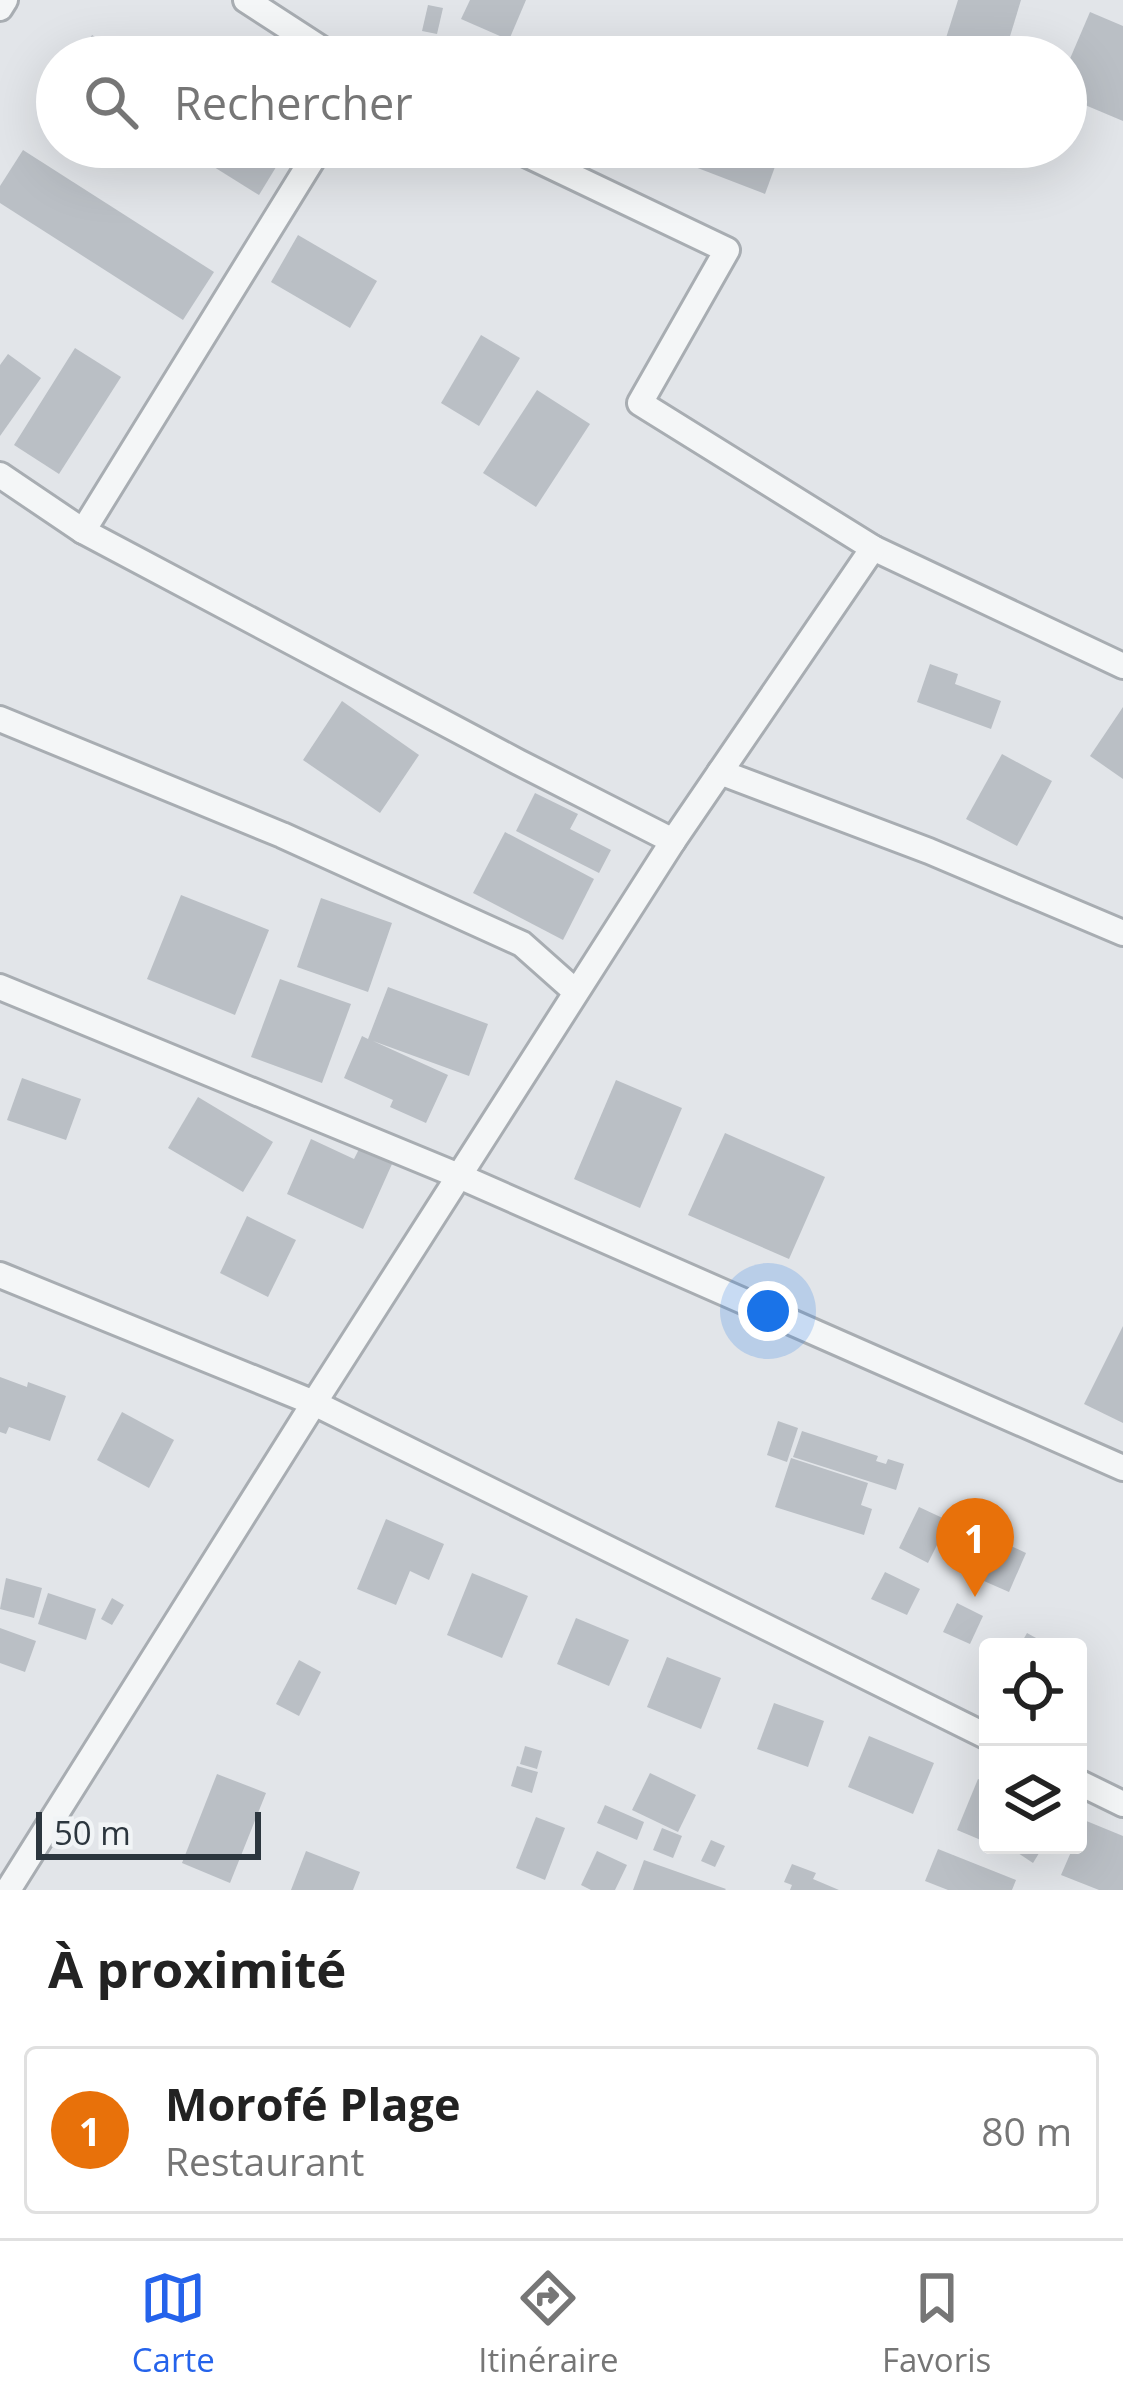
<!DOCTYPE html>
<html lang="fr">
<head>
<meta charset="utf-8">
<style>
  body { margin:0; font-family:"Open Sans",sans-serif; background:#f2f2f2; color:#222 }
  .controls { position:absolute; right:36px; bottom:36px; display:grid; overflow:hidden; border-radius:12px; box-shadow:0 12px 48px #0002 }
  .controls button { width:108px; height:108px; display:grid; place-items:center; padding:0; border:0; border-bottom:3px solid #e0e0e0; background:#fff; color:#222; font:60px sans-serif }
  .scale { position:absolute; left:36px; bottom:30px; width:225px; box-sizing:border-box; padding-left:12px; border:6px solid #2c363e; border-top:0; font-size:33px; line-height:42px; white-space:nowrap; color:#2c363e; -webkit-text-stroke:9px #f1f4f6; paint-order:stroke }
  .you { position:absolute; left:768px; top:1311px; width:42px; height:42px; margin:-30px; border:9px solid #fff; border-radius:50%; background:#1a73e8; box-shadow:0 0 0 18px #1a73e833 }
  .badge { display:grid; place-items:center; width:78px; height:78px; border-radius:50%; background:#2563eb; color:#fff; font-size:39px; font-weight:700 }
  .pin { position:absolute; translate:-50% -99px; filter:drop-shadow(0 3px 6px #0008) }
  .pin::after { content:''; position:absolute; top:63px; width:42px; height:36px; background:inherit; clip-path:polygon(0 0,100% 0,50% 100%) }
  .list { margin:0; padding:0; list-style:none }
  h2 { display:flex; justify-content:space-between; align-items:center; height:156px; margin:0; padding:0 48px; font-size:51px }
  h2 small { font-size:39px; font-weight:400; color:#767676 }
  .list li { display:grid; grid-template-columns:78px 1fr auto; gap:36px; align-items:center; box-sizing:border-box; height:168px; margin:0 24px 24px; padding:0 24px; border:3px solid #e0e0e0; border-radius:12px }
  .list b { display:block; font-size:45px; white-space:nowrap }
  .list p { margin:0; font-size:39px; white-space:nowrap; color:#767676 }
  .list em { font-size:39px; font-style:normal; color:#767676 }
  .icon { flex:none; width:66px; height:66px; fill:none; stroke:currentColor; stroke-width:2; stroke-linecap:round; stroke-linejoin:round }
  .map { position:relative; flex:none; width:1123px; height:1890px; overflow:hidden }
  .search { position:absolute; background:#fff; box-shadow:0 12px 48px #0002; left:36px; right:36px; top:36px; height:132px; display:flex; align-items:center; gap:30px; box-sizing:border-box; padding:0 42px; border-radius:66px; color:#767676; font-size:45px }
  .sheet { height:348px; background:#fff }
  nav { display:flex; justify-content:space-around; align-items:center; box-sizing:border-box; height:168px; border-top:3px solid #e0e0e0; background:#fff; font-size:33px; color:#767676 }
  nav a { display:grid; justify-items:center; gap:6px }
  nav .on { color:#2563eb }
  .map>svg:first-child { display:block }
  .building { fill:#babfc5 }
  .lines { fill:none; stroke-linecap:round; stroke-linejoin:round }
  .street-casing { stroke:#a8adb2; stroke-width:30 }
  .street { stroke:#f4f6f7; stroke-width:24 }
</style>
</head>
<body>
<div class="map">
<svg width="1123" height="1890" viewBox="0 0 1123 1890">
  <rect width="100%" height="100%" fill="#e2e5e9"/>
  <g class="building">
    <path d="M 470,0 L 526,0 L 509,40 L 461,19 Z"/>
    <path d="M 958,0 L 1021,0 L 1004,56 L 946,38 Z"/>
    <path d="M 428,5 L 443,8 L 437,34 L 422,31 Z"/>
    <path d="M 1090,12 L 1123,26 L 1123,121 L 1066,97 L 1066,68 Z"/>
    <path d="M 92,35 L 127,57 L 79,57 Z"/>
    <path d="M 182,147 L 273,147 L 284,154 L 259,195 Z"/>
    <path d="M 658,147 L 763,147 L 780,153 L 765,194 L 656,152 Z"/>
    <path d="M 23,150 L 214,272 L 183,320 L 0,203 L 0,186 Z"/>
    <path d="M 298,235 L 377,281 L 350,328 L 271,282 Z"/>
    <path d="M 481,335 L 520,358 L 479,426 L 441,403 Z"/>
    <path d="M 75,348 L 121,377 L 59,474 L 14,445 Z"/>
    <path d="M 8,354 L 41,378 L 0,436 L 0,365 Z"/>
    <path d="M 537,390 L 590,424 L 536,507 L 483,473 Z"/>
    <path d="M 930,664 L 958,674 L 955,684 L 1001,701 L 991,729 L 917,702 Z"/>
    <path d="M 342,701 L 419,755 L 380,813 L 303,760 Z"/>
    <path d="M 1123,707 L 1123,779 L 1090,756 Z"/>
    <path d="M 1002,754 L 1052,781 L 1017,846 L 966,819 Z"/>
    <path d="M 535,793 L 578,814 L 570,829 L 611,850 L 599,873 L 516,831 Z"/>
    <path d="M 505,832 L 594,879 L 563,940 L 473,893 Z"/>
    <path d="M 181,895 L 269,930 L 235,1015 L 147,979 Z"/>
    <path d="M 321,898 L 392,923 L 368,992 L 297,967 Z"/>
    <path d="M 280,979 L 351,1004 L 322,1083 L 251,1057 Z"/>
    <path d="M 388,987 L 488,1024 L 469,1076 L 373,1041 L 448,1075 L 426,1123 L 390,1107 L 393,1100 L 344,1078 L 362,1036 L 368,1039 Z"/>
    <path d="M 22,1078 L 81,1099 L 66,1140 L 7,1120 Z"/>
    <path d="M 616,1080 L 682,1108 L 640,1208 L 574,1179 Z"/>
    <path d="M 198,1097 L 273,1142 L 243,1192 L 168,1148 Z"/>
    <path d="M 725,1133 L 825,1177 L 789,1259 L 688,1215 Z"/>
    <path d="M 311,1139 L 354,1159 L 359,1149 L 392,1164 L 363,1229 L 287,1194 Z"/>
    <path d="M 247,1216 L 296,1240 L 268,1297 L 220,1273 Z"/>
    <path d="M 1123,1326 L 1123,1423 L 1084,1404 Z"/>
    <path d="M 0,1377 L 27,1387 L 28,1382 L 66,1396 L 50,1441 L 9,1427 L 6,1434 L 0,1432 Z"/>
    <path d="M 122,1412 L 174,1440 L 149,1488 L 97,1460 Z"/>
    <path d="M 778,1421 L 798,1428 L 787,1462 L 767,1455 Z"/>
    <path d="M 802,1431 L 878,1456 L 876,1461 L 886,1464 L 888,1459 L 904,1464 L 896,1490 L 793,1457 Z"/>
    <path d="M 791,1458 L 868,1483 L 861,1505 L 872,1509 L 864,1535 L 775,1507 Z"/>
    <path d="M 919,1507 L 949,1521 L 928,1563 L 899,1548 Z"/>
    <path d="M 386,1519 L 444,1544 L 429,1580 L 410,1571 L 396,1605 L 357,1589 Z"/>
    <path d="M 985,1534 L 1026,1553 L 1009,1592 L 968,1574 Z"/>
    <path d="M 885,1572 L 920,1589 L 907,1615 L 871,1599 Z"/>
    <path d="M 472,1573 L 528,1596 L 502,1658 L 447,1635 Z"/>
    <path d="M 6,1578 L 42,1588 L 34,1618 L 0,1609 Z"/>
    <path d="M 48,1593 L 96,1609 L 86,1640 L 38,1624 Z"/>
    <path d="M 112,1598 L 124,1605 L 112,1625 L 101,1619 Z"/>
    <path d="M 957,1603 L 983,1616 L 970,1644 L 943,1632 Z"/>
    <path d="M 576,1618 L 629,1640 L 609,1686 L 557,1664 Z"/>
    <path d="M 0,1628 L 36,1641 L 25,1672 L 0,1663 Z"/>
    <path d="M 1027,1633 L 1047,1644 L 1045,1647 L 1019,1647 Z"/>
    <path d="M 667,1657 L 721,1678 L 701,1729 L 647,1707 Z"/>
    <path d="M 299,1660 L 321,1672 L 299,1716 L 276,1704 Z"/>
    <path d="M 774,1703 L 824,1721 L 808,1767 L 757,1749 Z"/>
    <path d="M 869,1736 L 934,1763 L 913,1814 L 848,1787 Z"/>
    <path d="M 525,1746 L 542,1751 L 537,1769 L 520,1764 Z"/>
    <path d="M 517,1766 L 538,1772 L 532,1793 L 511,1786 Z"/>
    <path d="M 650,1773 L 696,1795 L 678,1832 L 632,1810 Z"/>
    <path d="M 217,1774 L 266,1793 L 230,1883 L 182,1863 Z"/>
    <path d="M 978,1779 L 988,1783 L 988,1843 L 957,1830 Z"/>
    <path d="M 605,1805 L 644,1822 L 637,1840 L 597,1823 Z"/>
    <path d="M 536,1817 L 565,1828 L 545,1880 L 516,1868 Z"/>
    <path d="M 1084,1820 L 1123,1836 L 1123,1890 L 1099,1890 L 1061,1875 L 1074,1845 L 1078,1845 L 1078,1834 Z"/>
    <path d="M 662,1828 L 682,1836 L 673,1858 L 653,1850 Z"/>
    <path d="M 711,1840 L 725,1846 L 715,1867 L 701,1861 Z"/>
    <path d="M 1022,1845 L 1044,1845 L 1033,1863 L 1018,1853 Z"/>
    <path d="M 938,1849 L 1016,1880 L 1012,1890 L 948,1890 L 925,1881 Z"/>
    <path d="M 306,1851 L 360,1872 L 353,1890 L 291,1890 Z"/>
    <path d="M 597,1851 L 627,1865 L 615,1890 L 591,1890 L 581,1885 Z"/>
    <path d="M 644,1860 L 726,1889 L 725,1890 L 633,1890 Z"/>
    <path d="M 792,1864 L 816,1873 L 813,1879 L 839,1890 L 790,1890 L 792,1885 L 784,1882 Z"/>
  </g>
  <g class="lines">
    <defs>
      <g id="street">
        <path d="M 246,0 L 334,57"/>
        <path d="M 0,8 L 5,0"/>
        <path d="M 511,147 L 727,250 L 640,403 L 873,548 L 1123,666"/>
        <path d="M 0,475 L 83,531 L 518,762 L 673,841"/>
        <path d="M 83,531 L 320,147"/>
        <path d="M 0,719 L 282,835 L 522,944 L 576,992"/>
        <path d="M 720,772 L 929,851 L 1123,933"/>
        <path d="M 0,987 L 459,1176 L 1123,1468"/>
        <path d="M 0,1275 L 314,1403 L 988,1737"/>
        <path d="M 1078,1782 L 1123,1804"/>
        <path d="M 8,1890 L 314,1403 L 673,841 L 873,548"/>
      </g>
    </defs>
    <use href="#street" class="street-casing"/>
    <use href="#street" class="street"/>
  </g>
</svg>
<div class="controls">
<button><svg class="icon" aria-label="locate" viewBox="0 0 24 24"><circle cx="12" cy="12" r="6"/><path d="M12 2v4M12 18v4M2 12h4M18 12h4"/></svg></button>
<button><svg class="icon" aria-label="layers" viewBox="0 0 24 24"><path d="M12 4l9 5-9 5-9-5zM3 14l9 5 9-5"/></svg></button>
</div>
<div class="scale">50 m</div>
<div class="you"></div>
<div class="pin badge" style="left:975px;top:1597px;background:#e8710a">1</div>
<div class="search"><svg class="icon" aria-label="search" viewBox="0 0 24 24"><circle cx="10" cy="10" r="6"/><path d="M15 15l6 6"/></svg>Rechercher</div>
</div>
<section class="sheet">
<h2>À proximité<small></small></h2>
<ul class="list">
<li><span class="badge" style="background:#e8710a">1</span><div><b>Morofé Plage</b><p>Restaurant</p></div><em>80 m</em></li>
</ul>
</section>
<nav>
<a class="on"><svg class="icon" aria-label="map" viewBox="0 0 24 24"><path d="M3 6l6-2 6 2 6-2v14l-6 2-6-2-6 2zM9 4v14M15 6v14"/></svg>Carte</a>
<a><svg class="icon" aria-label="directions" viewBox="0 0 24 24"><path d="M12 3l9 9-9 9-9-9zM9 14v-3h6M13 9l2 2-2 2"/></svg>Itinéraire</a>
<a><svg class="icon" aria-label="saved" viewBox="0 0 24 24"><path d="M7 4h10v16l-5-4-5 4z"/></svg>Favoris</a>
</nav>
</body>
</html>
